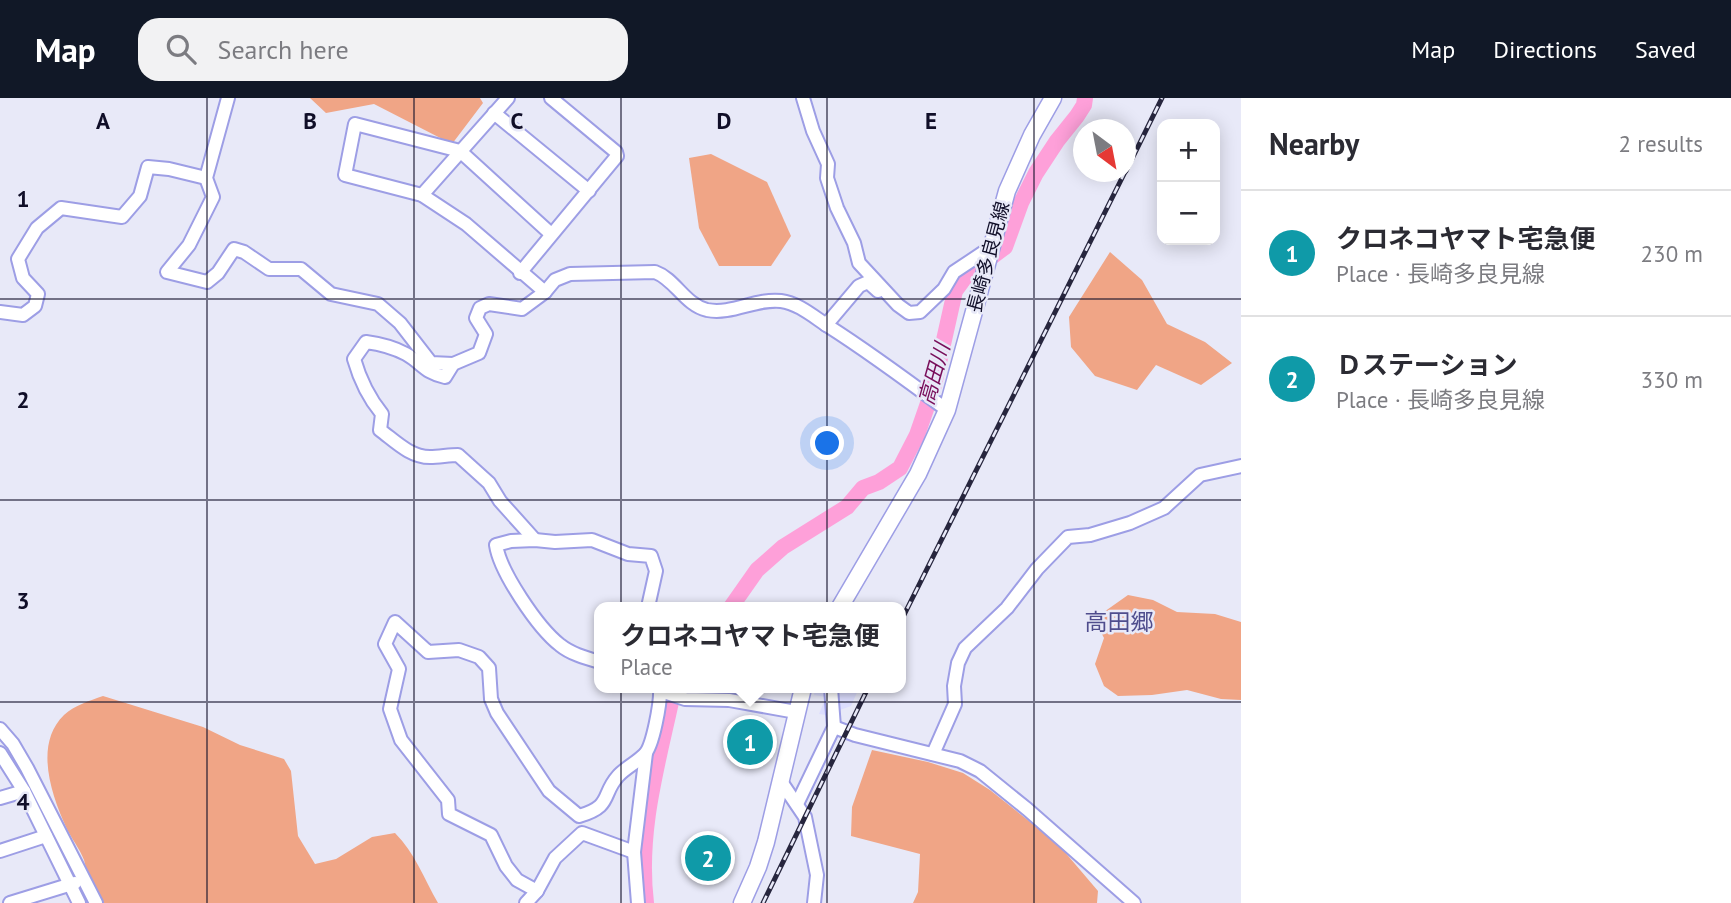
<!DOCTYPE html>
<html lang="en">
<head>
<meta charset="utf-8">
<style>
  body { margin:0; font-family:"PT Sans","Noto Sans JP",sans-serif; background:#f2f2f3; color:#2b2b33 }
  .controls { position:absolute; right:21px; top:21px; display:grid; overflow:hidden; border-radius:14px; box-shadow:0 4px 18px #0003 }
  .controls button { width:63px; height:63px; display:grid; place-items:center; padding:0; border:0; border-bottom:2px solid #e1e1e2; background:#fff; color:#2b2b33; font:35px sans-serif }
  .compass { position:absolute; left:1073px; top:21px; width:63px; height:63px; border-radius:50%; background:#fff; box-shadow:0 4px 18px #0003; rotate:148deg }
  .you { position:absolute; left:828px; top:346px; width:24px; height:24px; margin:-18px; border:5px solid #fff; border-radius:50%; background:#1a73e8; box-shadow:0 0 0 10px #1a73e833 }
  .badge { display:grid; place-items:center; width:46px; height:46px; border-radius:50%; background:#111827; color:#fff; font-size:23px; font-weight:700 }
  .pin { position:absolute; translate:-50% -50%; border:4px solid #fff; box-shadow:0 2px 7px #0006 }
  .popup { position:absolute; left:594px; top:504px; width:312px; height:91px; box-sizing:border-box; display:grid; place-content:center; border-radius:14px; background:#fff; filter:drop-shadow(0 2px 5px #0005); font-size:23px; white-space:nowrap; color:#7c7c81 }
  .popup b { font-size:26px; color:#2b2b33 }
  .popup::after { content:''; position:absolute; left:50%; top:100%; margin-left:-14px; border:14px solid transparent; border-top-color:#fff }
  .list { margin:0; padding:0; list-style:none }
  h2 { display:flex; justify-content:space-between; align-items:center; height:91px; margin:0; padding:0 28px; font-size:30px }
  h2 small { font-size:23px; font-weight:400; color:#7c7c81 }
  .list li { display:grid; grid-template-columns:46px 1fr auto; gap:21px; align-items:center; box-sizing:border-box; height:126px; padding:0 28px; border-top:2px solid #e1e1e2 }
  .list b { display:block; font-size:26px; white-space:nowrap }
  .list p { margin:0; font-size:23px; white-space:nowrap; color:#7c7c81 }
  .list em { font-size:23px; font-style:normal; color:#7c7c81 }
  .icon { flex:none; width:38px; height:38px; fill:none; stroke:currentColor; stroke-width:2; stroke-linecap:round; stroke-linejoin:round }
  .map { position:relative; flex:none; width:1241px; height:805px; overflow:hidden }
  header { display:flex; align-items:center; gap:42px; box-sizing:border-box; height:98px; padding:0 35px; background:#111827; color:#fff }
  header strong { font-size:33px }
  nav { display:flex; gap:38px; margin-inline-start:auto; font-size:24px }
  .search { width:490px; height:63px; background:#f2f2f3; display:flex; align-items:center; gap:18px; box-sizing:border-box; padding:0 24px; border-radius:21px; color:#7c7c81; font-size:26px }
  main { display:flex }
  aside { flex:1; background:#fff }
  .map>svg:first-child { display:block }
  .built { fill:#dcddfe }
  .forest { fill:#f0a586 }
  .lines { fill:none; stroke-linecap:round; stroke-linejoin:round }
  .river { stroke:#fea0d9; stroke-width:16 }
  .minor-casing { stroke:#9d9ee5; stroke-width:16 }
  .major-casing { stroke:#9d9ee5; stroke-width:19 }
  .minor { stroke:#fff; stroke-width:12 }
  .major { stroke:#fff; stroke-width:16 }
  .rail-casing { stroke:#27263e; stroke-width:5 }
  .rail { stroke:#e8e9f8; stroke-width:2.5; stroke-dasharray:8; stroke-linecap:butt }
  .grid { fill:none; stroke:#100e28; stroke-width:2; stroke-opacity:0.55 }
  .labels { text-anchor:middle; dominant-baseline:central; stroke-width:5; stroke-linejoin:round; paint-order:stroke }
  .street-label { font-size:19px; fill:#100e28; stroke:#e8e9f8 }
  .water-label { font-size:21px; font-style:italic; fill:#780d5a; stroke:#e8e9f8 }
  .quarter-label { font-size:23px; fill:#4f4d8d; stroke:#e8e9f8 }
  .grid-label { font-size:23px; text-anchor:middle; font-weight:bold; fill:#100e28; stroke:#e8e9f8; stroke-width:5; stroke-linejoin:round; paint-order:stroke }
</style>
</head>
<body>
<header>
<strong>Map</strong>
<div class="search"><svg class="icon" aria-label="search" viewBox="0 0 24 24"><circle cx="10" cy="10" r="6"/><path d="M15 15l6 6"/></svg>Search here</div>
<nav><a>Map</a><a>Directions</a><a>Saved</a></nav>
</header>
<main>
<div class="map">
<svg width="1241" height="805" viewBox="0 0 1241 805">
  <rect width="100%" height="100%" fill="#e8e9f8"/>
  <path class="built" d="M 815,590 L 859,590 L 851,608 L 826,617 L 819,616 L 826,599 L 814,597 Z"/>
  <g class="forest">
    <path d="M 310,0 L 480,0 L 483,5 L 452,46 L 374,6 L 326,15 Z"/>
    <path d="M 711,56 L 767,84 L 791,138 L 771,168 L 719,168 L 699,130 L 689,60 Z"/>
    <path d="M 1110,154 L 1142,182 L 1167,226 L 1205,244 L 1232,265 L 1201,287 L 1156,267 L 1137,292 L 1095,278 L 1071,249 L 1069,219 Z"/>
    <path d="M 1128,497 L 1153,502 L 1177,514 L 1215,516 L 1241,524 L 1241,602 L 1221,601 L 1187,592 L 1152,597 L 1118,598 L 1104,588 L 1095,566 L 1104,540 L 1094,521 Z"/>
    <path d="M 103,598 L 203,629 L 240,647 L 284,661 L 291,673 L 298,738 L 315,766 L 336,761 L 372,739 L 395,735 C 415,755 424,781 438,805 L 90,805 C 88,791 88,776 84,762 C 80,751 71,740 66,729 C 51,696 34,646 64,617 C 75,607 89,603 103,598 Z"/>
    <path d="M 872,652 L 928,664 L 963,675 L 990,692 L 1058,746 L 1098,793 L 1097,805 L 913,805 L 918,794 L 920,756 L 851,738 L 852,709 Z"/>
  </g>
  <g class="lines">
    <g class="river">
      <path d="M 731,509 L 757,472 L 783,449 L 847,409 L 863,390 L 879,384 L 900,370 L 917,337 L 933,291 L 955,193 L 966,178 L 1005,149 L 1021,105 L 1036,75 L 1057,43 L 1077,18 L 1084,7 L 1085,0"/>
      <path d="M 646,805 C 637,731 659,662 674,590"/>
    </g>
    <defs>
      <g id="minor">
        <path d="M 228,0 L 206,80 L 213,99 L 189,147 L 167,174 L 207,184 L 218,175 L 234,151 L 244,154 L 269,171 L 301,171 L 331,196 L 378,206 L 400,225 L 431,265 L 453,266"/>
        <path d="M 803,0 L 813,33 L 828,66 L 827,80 L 837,110 L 854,145 L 859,165 L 898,207 L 909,215 L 920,214 L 944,191 L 954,174 L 990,150"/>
        <path d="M 494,15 L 589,93"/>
        <path d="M 422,97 L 508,0"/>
        <path d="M 520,175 L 617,58 L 616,54 L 551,0"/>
        <path d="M 545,194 L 466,126 L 422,97 L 345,77 L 355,26 L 460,53 L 551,136"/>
        <path d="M 0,214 L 23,217 L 35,208 L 38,196 L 23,180 L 18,161 L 37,130 L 61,110 L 122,119 L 140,98 L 148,69 L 169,71 L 206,80"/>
        <path d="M 826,227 L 859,188 L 868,184 L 878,193"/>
        <path d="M 535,442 L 500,403 L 489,385 L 458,357 C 449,357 439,359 430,359 C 410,359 395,343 380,332 L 382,316 C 368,299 360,282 354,261 L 366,244 C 381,246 393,249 406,256 C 422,265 425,275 445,279 L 453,266 L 479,255 L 486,236 L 476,220 L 480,210 L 489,206 L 522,211 L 545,194 L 555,182 L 570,176 L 655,174 C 675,181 685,207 707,212 C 732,217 756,200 781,203 C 798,205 814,219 828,228 C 869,254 908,283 947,312"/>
        <path d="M 600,564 C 586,560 571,556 560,547 C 538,530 500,474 496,447 L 511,443 L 535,442 L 555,444 L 592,442 L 628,456 L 651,458 L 656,473 L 648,509"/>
        <path d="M 661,593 L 685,601 L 729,602 L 796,614"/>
        <path d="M 834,629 L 855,637 L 960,663 L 980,673 L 1027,711 L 1134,805"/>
        <path d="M 0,631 L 13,646 L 27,670 L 96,805"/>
        <path d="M 0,655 L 24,693 L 79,805"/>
        <path d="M 933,656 L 955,606 L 954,588 L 958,565 L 965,550 L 1007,510 L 1037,471 L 1068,439 L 1090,437 L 1130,425 L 1164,410 L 1200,377 L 1241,368"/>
        <path d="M 782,685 L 805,719 L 817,777 L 814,805"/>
        <path d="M 0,700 L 24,693"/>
        <path d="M 797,706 L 834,629 L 831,590"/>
        <path d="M 0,753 L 46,738"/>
        <path d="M 537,793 L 517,782 L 506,768 L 491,737 L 449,716 L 448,702 L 401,642 L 390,611 L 399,571 L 385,546 L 395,524 L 428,554 L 459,552 L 479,559 L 489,570 L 491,601 L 497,615 L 549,693 L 579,718 C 613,708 601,697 618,678 C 625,670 636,665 644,657 C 653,649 661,603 660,590"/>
        <path d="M 10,805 L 75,785"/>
        <path d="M 526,805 L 537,793 L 555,760 L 582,735 L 634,754"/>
        <path d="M 638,805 L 634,754 L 646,655"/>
      </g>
      <g id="major">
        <path d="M 840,509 L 918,376 L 947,312 L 1007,93 L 1032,37 L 1053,0"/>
        <path d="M 742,805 L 758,769 L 766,744 L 803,590"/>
      </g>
    </defs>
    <use href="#minor" class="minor-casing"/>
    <use href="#major" class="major-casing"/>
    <use href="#minor" class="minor"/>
    <use href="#major" class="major"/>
    <defs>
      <g id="rail">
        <path d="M 1126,73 L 1162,0"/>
        <path d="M 900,525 L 1125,74"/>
        <path d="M 763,805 L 868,590"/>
      </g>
    </defs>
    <use href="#rail" class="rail-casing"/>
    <use href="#rail" class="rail"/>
  </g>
  <path class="grid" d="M 207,0 L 207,805M 414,0 L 414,805M 621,0 L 621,805M 827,0 L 827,805M 1034,0 L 1034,805M 0,201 L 1241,201M 0,402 L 1241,402M 0,604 L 1241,604"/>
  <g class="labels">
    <g class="street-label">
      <text transform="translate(988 159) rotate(-75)">長崎多良見線</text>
    </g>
    <g class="water-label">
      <text transform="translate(934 276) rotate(-74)">高田川</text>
    </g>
    <g class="quarter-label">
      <text x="1119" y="523">高田郷</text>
    </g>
  </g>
  <g class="grid-label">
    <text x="103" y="31">A</text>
    <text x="310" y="31">B</text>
    <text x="517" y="31">C</text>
    <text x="724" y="31">D</text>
    <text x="931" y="31">E</text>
    <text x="23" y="109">1</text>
    <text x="23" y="310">2</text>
    <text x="23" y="511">3</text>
    <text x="23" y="712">4</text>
  </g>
</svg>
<div class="controls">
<button>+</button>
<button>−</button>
</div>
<svg class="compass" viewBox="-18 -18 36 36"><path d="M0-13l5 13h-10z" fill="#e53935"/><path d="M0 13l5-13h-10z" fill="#7c7c81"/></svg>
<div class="you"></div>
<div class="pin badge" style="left:750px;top:644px;background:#0f9aa8">1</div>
<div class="popup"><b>クロネコヤマト宅急便</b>Place</div>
<div class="pin badge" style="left:708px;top:760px;background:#0f9aa8">2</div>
</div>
<aside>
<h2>Nearby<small>2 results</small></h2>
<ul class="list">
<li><span class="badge" style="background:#0f9aa8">1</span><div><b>クロネコヤマト宅急便</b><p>Place · 長崎多良見線</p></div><em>230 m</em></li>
<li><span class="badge" style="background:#0f9aa8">2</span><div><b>Ｄステーション</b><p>Place · 長崎多良見線</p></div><em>330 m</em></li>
</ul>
</aside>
</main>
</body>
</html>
